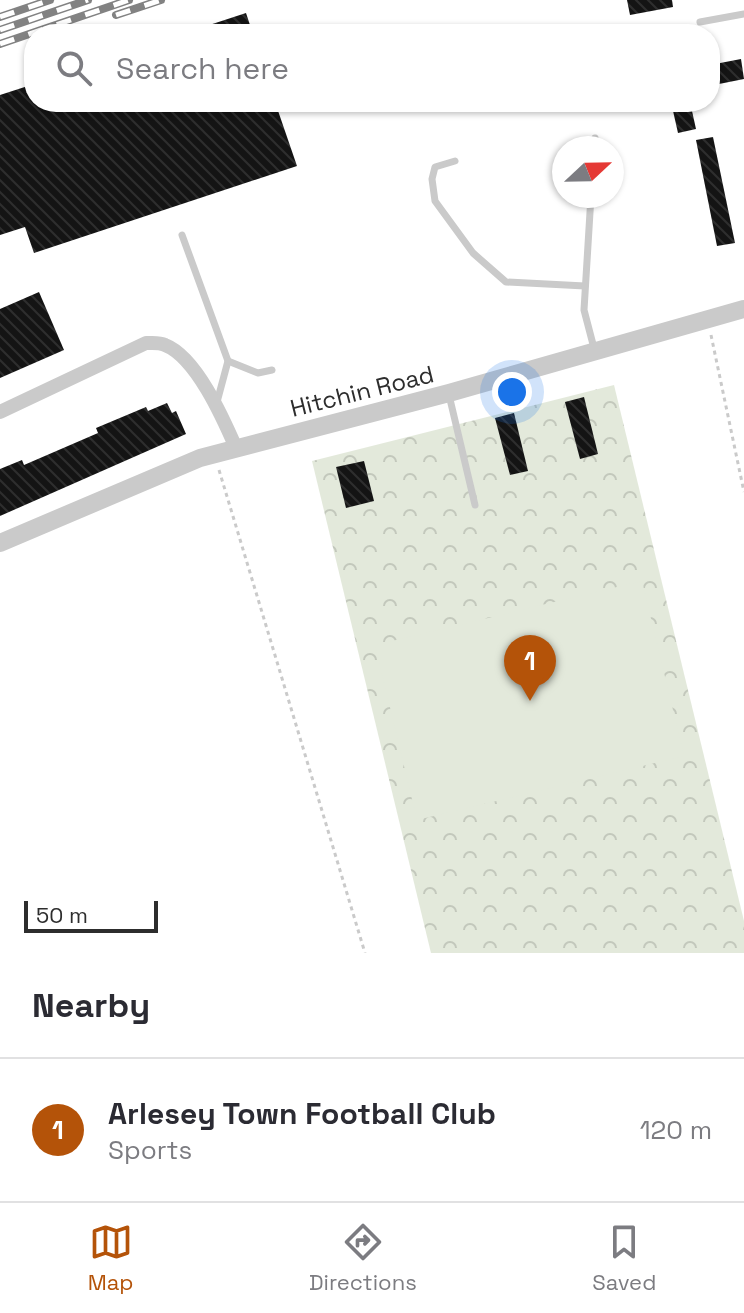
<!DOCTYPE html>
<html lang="en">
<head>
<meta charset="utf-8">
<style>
  body { margin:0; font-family:"Space Grotesk",sans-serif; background:#f2f2f3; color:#2b2b33 }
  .compass { position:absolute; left:552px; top:136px; width:72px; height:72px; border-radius:50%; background:#fff; box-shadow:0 2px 6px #0004; rotate:68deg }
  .scale { position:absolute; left:24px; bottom:20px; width:134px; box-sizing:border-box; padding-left:8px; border:4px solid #2d2d2d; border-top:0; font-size:22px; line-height:28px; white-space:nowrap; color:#2d2d2d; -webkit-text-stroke:6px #fff; paint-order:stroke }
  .you { position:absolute; left:512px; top:392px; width:28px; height:28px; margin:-20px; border:6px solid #fff; border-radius:50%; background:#1a73e8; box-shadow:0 0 0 12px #1a73e833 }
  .badge { display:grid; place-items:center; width:52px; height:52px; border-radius:50%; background:#b45309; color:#fff; font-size:26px; font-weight:700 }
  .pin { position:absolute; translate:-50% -66px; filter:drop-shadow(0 2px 4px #0008) }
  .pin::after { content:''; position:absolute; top:42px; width:28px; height:24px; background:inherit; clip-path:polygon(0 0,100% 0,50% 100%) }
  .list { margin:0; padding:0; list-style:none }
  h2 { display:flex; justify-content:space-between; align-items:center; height:104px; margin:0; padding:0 32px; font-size:34px }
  h2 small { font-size:26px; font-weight:400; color:#7c7c81 }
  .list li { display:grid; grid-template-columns:52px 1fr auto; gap:24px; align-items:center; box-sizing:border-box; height:144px; padding:0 32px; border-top:2px solid #e1e1e2 }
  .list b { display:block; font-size:30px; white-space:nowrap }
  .list p { margin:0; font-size:26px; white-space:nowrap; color:#7c7c81 }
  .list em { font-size:26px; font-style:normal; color:#7c7c81 }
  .icon { flex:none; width:44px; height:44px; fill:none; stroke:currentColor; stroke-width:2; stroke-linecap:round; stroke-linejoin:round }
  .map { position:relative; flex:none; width:744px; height:953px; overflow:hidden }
  .search { position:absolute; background:#fff; box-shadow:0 2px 6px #0004; left:24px; right:24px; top:24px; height:88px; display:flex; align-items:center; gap:20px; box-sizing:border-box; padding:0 28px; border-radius:32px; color:#7c7c81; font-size:30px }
  .sheet { height:248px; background:#fff }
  nav { display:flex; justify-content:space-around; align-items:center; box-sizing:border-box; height:112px; border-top:2px solid #e1e1e2; background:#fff; font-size:22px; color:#7c7c81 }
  nav a { display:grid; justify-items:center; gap:4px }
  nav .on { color:#b45309 }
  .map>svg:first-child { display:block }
  .park { fill:url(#park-crowns) }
  .garden { fill:#e3e9db }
  .building { fill:url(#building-back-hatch) }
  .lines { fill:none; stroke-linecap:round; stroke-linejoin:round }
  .path { stroke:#cacaca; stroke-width:3; stroke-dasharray:4 4; stroke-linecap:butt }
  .service { stroke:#cacaca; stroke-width:7 }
  .minor { stroke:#cacaca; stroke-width:14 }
  .tertiary { stroke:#cacaca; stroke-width:18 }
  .rail-casing { stroke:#828282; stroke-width:8 }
  .rail { stroke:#fff; stroke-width:5; stroke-dasharray:15; stroke-linecap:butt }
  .labels { text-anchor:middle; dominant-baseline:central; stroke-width:8; stroke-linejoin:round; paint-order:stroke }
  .street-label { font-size:24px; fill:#2d2d2d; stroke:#fff }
</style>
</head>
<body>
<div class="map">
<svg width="744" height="953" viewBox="0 0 744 953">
  <defs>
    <pattern id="park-crowns" width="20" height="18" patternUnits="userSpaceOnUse" patternTransform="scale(2)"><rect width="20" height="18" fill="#e3e9db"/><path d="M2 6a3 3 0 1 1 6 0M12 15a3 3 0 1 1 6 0" fill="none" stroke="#c3c8bc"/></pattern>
    <pattern id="building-back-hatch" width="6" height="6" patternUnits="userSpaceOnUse" patternTransform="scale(2)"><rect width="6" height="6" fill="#141414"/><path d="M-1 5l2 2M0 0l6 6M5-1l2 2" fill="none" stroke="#2e2e2e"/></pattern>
  </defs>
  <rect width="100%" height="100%" fill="#fff"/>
  <path class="park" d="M 614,385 L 744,921 L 744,953 L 431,953 L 312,461 Z"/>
  <path class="garden" d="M 642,581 L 684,756 L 417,820 L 375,645 Z"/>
  <g class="building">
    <path d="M 627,0 L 672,0 L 673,7 L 630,15 Z"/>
    <path d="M 246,13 L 253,34 L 191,34 L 191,31 Z"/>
    <path d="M 741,59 L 744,79 L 719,84 L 715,64 Z"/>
    <path d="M 34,84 L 34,102 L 275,102 L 297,166 L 34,253 L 25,227 L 0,235 L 0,95 Z"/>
    <path d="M 671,102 L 690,102 L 696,129 L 678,133 Z"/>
    <path d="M 713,137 L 735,243 L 717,246 L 696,140 Z"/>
    <path d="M 39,292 L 64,350 L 0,378 L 0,309 Z"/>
    <path d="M 584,397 L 598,454 L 580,459 L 565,402 Z"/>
    <path d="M 167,403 L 172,413 L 176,411 L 186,434 L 0,516 L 0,469 L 22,460 L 24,465 L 98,433 L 96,428 L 146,407 L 148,411 Z"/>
    <path d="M 514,413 L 528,471 L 510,475 L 495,418 Z"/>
    <path d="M 364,461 L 374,501 L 346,508 L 336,467 Z"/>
  </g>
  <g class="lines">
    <g class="path">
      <path d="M 711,335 L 744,492"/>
      <path d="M 219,470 L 365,953"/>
    </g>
    <g class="service">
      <path d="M 700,22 L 744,14"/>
      <path d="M 594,148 L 595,138"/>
      <path d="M 455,161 L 435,167 L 432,179 L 435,201 L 473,253 L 506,282 L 585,286"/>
      <path d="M 591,196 L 584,310 L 595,352"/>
      <path d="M 182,235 L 228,361 L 217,402"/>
      <path d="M 228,361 L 258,373 L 272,370"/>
      <path d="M 449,395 L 475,505"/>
    </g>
    <path class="minor" d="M 0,412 L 146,343 C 152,343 159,342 165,345 C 196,357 223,418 236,448"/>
    <path class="tertiary" d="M 0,543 L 200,458 L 449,393 L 744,309"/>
    <defs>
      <g id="rail">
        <path d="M 116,15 L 161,0"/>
        <path d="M 0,17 L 50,0"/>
        <path d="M 0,30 L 88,0"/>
        <path d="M 0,44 L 129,0"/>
      </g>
    </defs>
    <use href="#rail" class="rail-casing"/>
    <use href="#rail" class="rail"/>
  </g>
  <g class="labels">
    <g class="street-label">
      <text transform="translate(362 391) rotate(-14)">Hitchin Road</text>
    </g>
  </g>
</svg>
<svg class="compass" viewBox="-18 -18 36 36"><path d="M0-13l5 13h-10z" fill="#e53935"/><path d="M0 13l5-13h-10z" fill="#7c7c81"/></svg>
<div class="scale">50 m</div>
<div class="you"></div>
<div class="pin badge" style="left:530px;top:701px">1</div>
<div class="search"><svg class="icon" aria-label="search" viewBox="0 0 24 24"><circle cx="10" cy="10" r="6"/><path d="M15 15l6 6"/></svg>Search here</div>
</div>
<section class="sheet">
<h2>Nearby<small></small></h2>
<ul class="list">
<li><span class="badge">1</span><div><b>Arlesey Town Football Club</b><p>Sports</p></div><em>120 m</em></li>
</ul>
</section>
<nav>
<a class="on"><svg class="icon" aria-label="map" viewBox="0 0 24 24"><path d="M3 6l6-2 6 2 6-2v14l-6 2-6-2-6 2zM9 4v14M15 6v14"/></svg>Map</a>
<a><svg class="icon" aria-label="directions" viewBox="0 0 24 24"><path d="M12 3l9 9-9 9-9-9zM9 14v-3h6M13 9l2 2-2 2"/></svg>Directions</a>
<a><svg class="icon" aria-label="saved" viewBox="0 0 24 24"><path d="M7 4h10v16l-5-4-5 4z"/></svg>Saved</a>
</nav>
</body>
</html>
